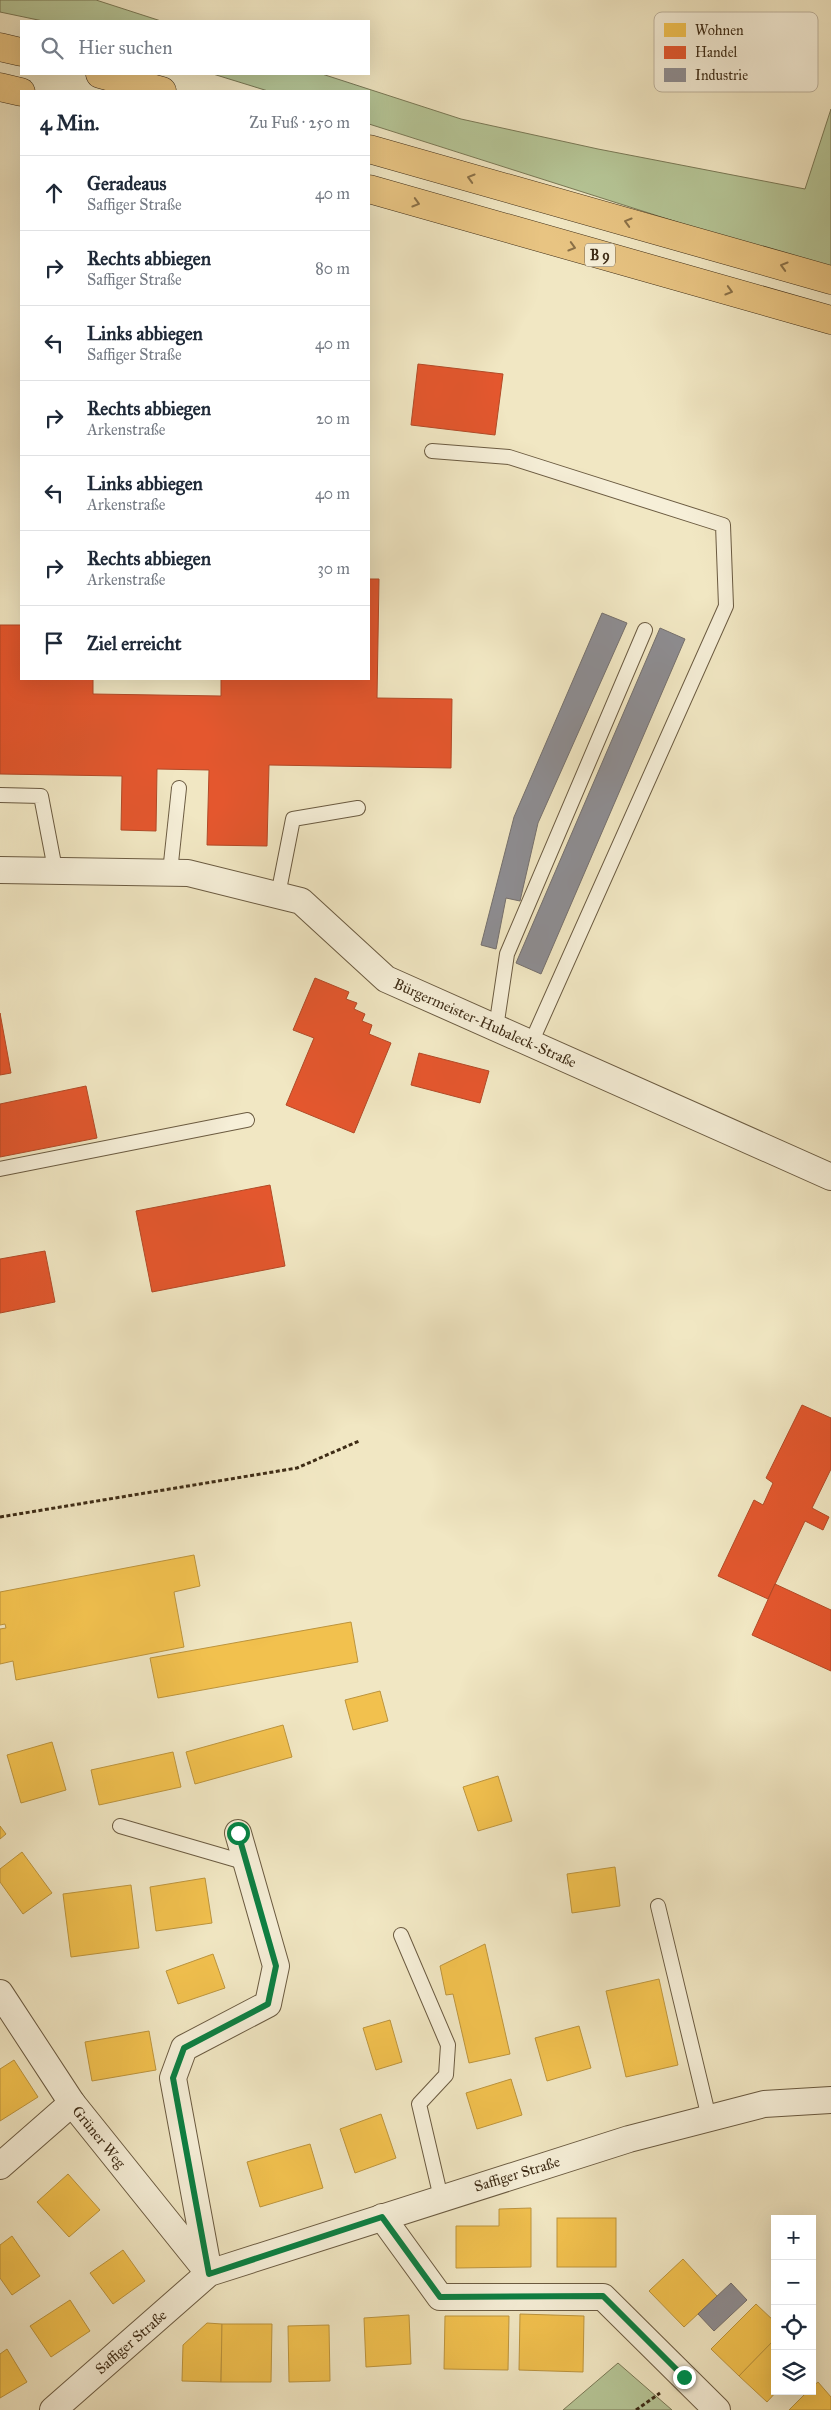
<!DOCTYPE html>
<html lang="de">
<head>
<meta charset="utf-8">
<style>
  body { margin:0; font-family:"IM FELL Great Primer",serif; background:#f6f6f7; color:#1f2937 }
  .controls { position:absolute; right:15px; bottom:15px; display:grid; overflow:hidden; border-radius:0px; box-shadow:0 5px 20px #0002 }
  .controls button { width:45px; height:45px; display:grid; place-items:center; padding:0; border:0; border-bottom:1px solid #e0e1e3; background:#fff; color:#1f2937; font:25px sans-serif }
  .stop { position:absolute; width:15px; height:15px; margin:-11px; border:4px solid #0b8043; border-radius:50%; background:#fff }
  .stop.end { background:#0b8043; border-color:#fff; box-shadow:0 1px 5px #0008 }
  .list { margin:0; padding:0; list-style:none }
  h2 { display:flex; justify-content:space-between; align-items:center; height:65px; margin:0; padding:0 20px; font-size:21px }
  h2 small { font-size:16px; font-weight:400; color:#747a83 }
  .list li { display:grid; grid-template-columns:32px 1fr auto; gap:15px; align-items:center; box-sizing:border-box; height:75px; padding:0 20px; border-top:1px solid #e0e1e3 }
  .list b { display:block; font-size:19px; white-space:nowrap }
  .list p { margin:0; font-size:16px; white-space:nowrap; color:#747a83 }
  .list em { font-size:16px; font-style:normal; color:#747a83 }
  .icon { flex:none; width:28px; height:28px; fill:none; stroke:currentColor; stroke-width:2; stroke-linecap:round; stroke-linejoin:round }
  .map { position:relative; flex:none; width:831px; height:2410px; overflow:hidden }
  .search { position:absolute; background:#fff; box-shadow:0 5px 20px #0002; left:20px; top:20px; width:350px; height:55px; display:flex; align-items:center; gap:12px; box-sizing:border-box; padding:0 18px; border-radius:0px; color:#747a83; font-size:19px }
  .panel { position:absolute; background:#fff; box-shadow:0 5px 20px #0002; left:20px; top:90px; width:350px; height:590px; border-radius:0px }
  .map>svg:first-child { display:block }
  .green { fill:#b6c697; stroke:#7a7956 }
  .homes { fill:#f2c14e; stroke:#bc943d }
  .shops { fill:#e4572e; stroke:#b24a27 }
  .industry { fill:#8d8d92; stroke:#75706d }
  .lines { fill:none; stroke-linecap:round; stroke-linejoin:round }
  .lane-casing { stroke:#6b5b41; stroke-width:16 }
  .street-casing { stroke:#6b5b41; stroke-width:28 }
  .highway-casing { stroke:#3e2c16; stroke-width:29 }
  .path { stroke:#3e2c16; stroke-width:3; stroke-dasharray:4 2.5; stroke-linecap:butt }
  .lane { stroke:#f6efd8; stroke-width:14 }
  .street { stroke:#f6efd8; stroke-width:26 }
  .highway { stroke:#e8c482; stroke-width:28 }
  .oneway { stroke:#8a7047 }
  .route { stroke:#0b8043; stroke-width:6 }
  .labels { text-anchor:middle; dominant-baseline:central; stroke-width:5; stroke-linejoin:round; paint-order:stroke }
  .shield { fill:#f6efd8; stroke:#756650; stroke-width:1 }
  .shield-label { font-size:14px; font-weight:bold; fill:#3e2c16 }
  .street-label { font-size:15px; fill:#3e2c16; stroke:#f6efd8 }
  .key { fill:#f6efd8; stroke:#bfb49e; stroke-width:1 }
  .key-label { font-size:14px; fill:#3e2c16 }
</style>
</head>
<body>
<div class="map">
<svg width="831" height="2410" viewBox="0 0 831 2410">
  <rect width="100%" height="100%" fill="#f1e7c3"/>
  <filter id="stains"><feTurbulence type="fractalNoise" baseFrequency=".004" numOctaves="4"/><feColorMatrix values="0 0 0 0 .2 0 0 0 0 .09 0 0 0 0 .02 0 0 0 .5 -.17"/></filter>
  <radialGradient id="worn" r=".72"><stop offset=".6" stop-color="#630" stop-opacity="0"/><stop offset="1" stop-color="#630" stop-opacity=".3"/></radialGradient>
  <g class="green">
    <path d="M 0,0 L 96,0 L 161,21 L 43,21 L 0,12 Z"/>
    <path d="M 213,74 L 322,74 L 461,119 L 598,149 L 805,189 L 831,109 L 831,271 L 369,124 L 369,91 L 268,91 Z"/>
    <path d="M 618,2363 L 672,2410 L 563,2410 Z"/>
  </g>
  <g class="homes">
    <path d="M 194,1555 L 200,1586 L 174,1592 L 184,1647 L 16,1680 L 13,1661 L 0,1664 L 0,1629 L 6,1628 L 5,1624 L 0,1625 L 0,1592 Z"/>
    <path d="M 351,1622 L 358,1662 L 158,1698 L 150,1658 Z"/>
    <path d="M 380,1691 L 388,1721 L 353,1730 L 345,1700 Z"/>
    <path d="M 283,1725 L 292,1757 L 195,1784 L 186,1752 Z"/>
    <path d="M 52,1742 L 66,1790 L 21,1803 L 7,1755 Z"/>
    <path d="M 173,1752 L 181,1787 L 99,1805 L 91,1770 Z"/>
    <path d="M 498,1776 L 512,1821 L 478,1831 L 463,1787 Z"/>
    <path d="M 0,1826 L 6,1834 L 0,1839 Z"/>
    <path d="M 22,1852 L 52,1893 L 23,1914 L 0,1882 L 0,1869 Z"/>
    <path d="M 615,1867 L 620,1906 L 572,1913 L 567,1874 Z"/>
    <path d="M 205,1878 L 212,1923 L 156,1931 L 150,1887 Z"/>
    <path d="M 131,1885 L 139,1948 L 71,1957 L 63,1894 Z"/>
    <path d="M 485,1944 L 510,2054 L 469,2063 L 453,1994 L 446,1995 L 440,1966 Z"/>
    <path d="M 213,1954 L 225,1988 L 178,2004 L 166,1971 Z"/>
    <path d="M 659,1979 L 678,2065 L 626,2077 L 606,1991 Z"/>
    <path d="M 390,2020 L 402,2062 L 376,2070 L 363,2028 Z"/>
    <path d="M 579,2026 L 591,2068 L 547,2081 L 535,2038 Z"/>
    <path d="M 149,2031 L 156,2070 L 92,2081 L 85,2042 Z"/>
    <path d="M 14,2060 L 38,2097 L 0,2121 L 0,2069 Z"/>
    <path d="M 511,2079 L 522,2115 L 477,2129 L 466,2093 Z"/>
    <path d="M 381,2114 L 396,2158 L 355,2173 L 340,2129 Z"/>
    <path d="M 310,2144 L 323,2188 L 260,2207 L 247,2162 Z"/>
    <path d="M 68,2174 L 100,2210 L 69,2237 L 37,2202 Z"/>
    <path d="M 531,2208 L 531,2267 L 456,2268 L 456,2226 L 499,2226 L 499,2209 Z"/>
    <rect x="557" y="2218" width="59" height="49"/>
    <path d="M 12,2236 L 40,2276 L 12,2295 L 0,2278 L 0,2245 Z"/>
    <path d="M 123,2250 L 145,2281 L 113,2304 L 90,2273 Z"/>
    <path d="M 683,2259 L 717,2296 L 684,2327 L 649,2291 Z"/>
    <path d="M 70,2300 L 90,2331 L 51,2357 L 30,2326 Z"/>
    <path d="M 756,2304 L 775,2322 L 775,2339 L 739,2376 L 711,2349 Z"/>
    <path d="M 520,2314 L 584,2316 L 583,2372 L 519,2370 Z"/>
    <path d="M 409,2315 L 411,2364 L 366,2367 L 364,2318 Z"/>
    <path d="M 445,2316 L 509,2316 L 508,2370 L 444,2369 Z"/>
    <path d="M 207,2323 L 222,2324 L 221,2382 L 182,2381 L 183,2345 Z"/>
    <path d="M 222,2324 L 272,2324 L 271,2382 L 221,2382 Z"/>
    <path d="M 329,2325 L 330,2381 L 289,2382 L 288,2326 Z"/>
    <path d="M 775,2339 L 775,2391 L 777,2391 L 767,2402 L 739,2376 Z"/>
    <path d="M 7,2349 L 27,2382 L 0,2398 L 0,2354 Z"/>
    <path d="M 818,2382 L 831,2397 L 831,2410 L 789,2410 L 808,2391 L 812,2391 L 812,2387 Z"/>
  </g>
  <g class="shops">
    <path d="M 418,364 L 503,374 L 495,435 L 411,425 Z"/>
    <path d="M 369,579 L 379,579 L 377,698 L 452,699 L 451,768 L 269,765 L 267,846 L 207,845 L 209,770 L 157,769 L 156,831 L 121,830 L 122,776 L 0,774 L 0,625 L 21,625 L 21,679 L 93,679 L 93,694 L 221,696 L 221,679 L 369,679 Z"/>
    <path d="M 315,978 L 349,992 L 346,999 L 357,1003 L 354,1009 L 365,1014 L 362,1021 L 372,1025 L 369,1034 L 391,1043 L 354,1133 L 286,1105 L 314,1038 L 293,1030 Z"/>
    <path d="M 0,1013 L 11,1073 L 0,1075 Z"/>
    <path d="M 419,1053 L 489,1071 L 480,1103 L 411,1085 Z"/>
    <path d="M 86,1086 L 97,1138 L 0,1157 L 0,1104 Z"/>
    <path d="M 270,1185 L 285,1266 L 152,1292 L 136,1211 Z"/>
    <path d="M 45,1251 L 55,1302 L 0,1313 L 0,1259 Z"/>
    <path d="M 802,1405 L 831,1418 L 831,1469 L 812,1508 L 829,1517 L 823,1530 L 805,1521 L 768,1599 L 718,1576 L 754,1500 L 763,1505 L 773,1483 L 766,1478 Z"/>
    <path d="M 775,1584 L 831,1610 L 831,1671 L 752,1635 Z"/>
  </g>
  <g class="industry">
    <path d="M 602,613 L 627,623 L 538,823 L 520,901 L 506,898 L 496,949 L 481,945 L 514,817 Z"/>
    <path d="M 660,628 L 685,639 L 541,974 L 516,963 Z"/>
    <path d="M 731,2283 L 747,2300 L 714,2331 L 698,2314 Z"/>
  </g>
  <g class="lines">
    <defs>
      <g id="lane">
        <path d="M 432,451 L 509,457 L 723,525 L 726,606 L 531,1043"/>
        <path d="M 0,795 L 41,796 L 55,869"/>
        <path d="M 170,872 L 179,788"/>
        <path d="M 278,895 L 293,819 L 358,808"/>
        <path d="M 496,1028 L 507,954 L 645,630"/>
        <path d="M 0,1169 L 247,1120"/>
        <path d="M 120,1826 L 247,1863"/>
        <path d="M 658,1906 L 709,2118"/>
        <path d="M 401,1935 L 448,2045 L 446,2075 L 419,2104 L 441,2198"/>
      </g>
      <g id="street">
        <path d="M 0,870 L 188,873 L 301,901 L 386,979 L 831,1177"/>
        <path d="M 0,1993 L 72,2103 L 207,2271"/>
        <path d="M 0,2166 L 72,2103"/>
        <path d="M 382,2217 L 440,2297 L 603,2297 L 717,2410"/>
        <path d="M 209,2273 L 173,2078 L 184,2048 L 268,2004 L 269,1999 L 276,1966 L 238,1833"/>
        <path d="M 53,2410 L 209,2273 L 629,2139 L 764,2104 L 831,2100"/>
      </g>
      <g id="highway">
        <path d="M 0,47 L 21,52"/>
        <path d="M 100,74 L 162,91"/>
        <path d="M 0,87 L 21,92"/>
        <path d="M 369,149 L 831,280"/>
        <path d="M 369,189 L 831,320"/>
      </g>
    </defs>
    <use href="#lane" class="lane-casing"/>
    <use href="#street" class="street-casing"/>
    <use href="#highway" class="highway-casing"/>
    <g class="path">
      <path d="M 0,1517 L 297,1468 L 359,1441"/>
      <path d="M 636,2410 L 660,2393"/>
    </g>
    <use href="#lane" class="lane"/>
    <use href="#street" class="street"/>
    <use href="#highway" class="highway"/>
  </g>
  <defs><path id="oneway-chevron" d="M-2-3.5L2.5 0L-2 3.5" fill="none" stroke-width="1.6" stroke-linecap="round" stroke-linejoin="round" transform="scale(1.25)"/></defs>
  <g class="oneway">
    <use href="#oneway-chevron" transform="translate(471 178) rotate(-164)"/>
    <use href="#oneway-chevron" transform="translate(416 203) rotate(16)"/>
    <use href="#oneway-chevron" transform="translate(628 222) rotate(-164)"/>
    <use href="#oneway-chevron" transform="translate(572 247) rotate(16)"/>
    <use href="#oneway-chevron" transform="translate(784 266) rotate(-164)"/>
    <use href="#oneway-chevron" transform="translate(729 291) rotate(16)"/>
  </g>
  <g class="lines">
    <path class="route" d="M 238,1833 L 276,1966 L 269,1999 L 268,2004 L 184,2048 L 173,2078 L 209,2274 L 382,2217 L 440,2297 L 603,2296 L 684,2377"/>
  </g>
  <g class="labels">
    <rect class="shield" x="585" y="243.5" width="30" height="23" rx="4"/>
    <g class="shield-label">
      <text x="600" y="255">B 9</text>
    </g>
    <g class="street-label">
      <text transform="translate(485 1023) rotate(24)">Bürgermeister-Hubaleck-Straße</text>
      <text transform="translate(99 2137) rotate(51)">Grüner Weg</text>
      <text transform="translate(517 2174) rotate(-17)">Saffiger Straße</text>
      <text transform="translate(131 2342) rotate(-41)">Saffiger Straße</text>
    </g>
  </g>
  <rect x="654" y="12" width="164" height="80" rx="8" class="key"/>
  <rect x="664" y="23" width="22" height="14" fill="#f2c14e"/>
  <rect x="664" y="46" width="22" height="13" fill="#e4572e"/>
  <rect x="664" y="68" width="22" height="14" fill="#8d8d92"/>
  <g class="key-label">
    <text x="695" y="35">Wohnen</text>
    <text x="695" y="57">Handel</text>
    <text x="695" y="80">Industrie</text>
  </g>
  <rect width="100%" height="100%" filter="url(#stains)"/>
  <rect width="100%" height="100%" fill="url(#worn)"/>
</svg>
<div class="controls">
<button>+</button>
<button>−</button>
<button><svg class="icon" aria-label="locate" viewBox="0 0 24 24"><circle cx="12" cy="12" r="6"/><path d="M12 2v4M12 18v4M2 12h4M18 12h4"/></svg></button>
<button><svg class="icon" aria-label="layers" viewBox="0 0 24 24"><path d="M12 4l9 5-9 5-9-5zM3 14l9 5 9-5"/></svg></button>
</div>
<div class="stop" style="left:238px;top:1833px"></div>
<div class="stop end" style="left:684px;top:2377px"></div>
<div class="search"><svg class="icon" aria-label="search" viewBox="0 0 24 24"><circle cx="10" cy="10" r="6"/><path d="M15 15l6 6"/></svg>Hier suchen</div>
<section class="panel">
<h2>4 Min.<small>Zu Fuß · 250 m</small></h2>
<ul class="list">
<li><svg class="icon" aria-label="ahead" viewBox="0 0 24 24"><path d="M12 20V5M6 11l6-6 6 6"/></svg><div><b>Geradeaus</b><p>Saffiger Straße</p></div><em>40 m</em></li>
<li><svg class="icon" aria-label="right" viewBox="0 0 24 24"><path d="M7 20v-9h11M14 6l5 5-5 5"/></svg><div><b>Rechts abbiegen</b><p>Saffiger Straße</p></div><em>80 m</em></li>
<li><svg class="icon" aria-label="left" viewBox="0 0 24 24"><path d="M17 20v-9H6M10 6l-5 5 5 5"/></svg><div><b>Links abbiegen</b><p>Saffiger Straße</p></div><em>40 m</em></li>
<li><svg class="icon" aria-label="right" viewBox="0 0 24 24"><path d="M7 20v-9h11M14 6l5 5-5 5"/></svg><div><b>Rechts abbiegen</b><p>Arkenstraße</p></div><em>20 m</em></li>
<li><svg class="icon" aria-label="left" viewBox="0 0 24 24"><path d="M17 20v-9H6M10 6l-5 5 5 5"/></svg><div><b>Links abbiegen</b><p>Arkenstraße</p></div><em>40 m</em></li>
<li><svg class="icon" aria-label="right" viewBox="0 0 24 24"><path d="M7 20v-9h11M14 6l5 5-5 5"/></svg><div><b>Rechts abbiegen</b><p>Arkenstraße</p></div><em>30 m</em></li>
<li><svg class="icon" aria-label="arrive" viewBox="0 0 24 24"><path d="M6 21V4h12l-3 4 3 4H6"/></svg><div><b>Ziel erreicht</b></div></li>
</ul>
</section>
</div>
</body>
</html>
